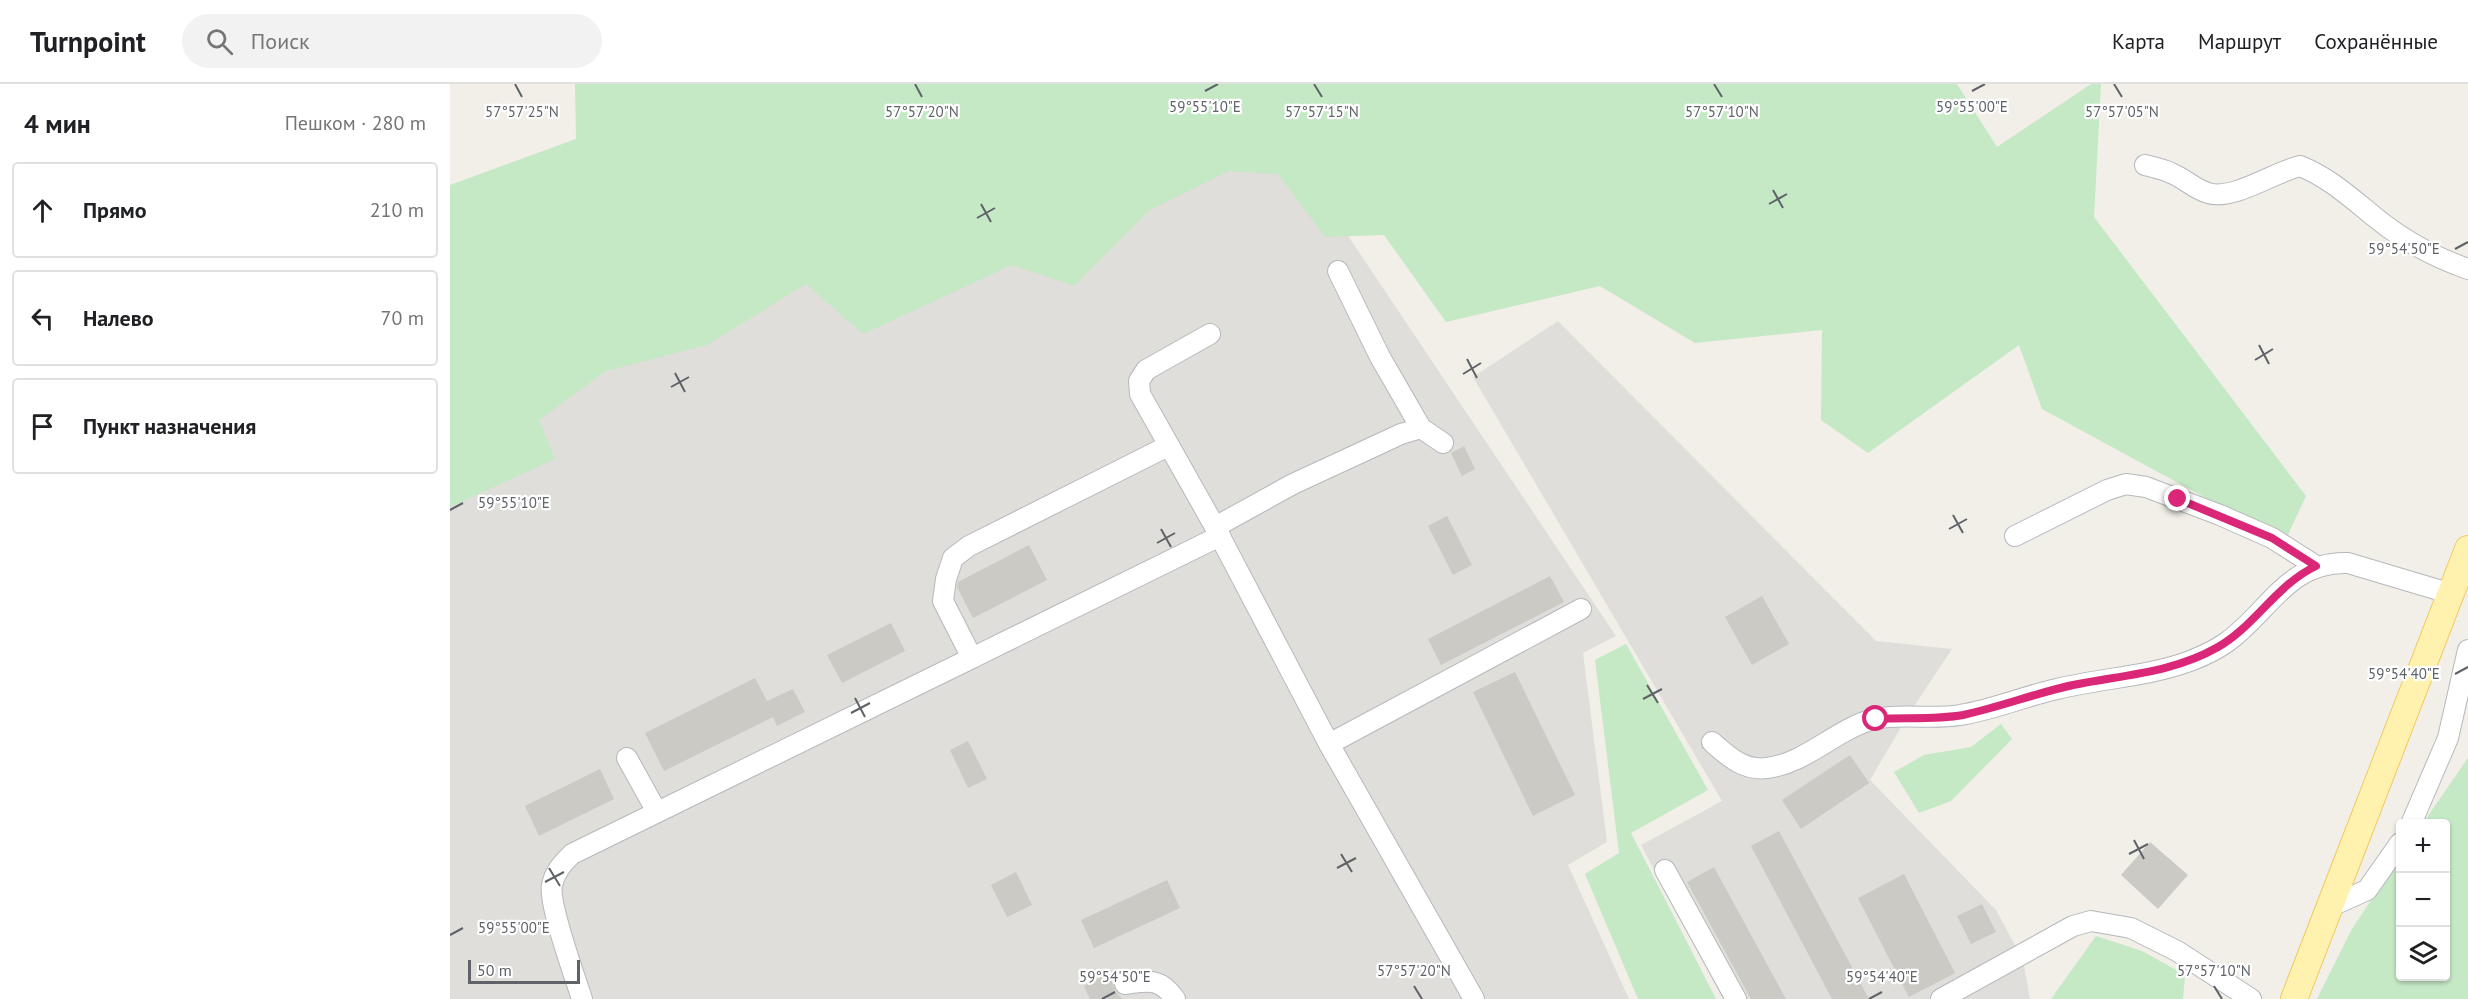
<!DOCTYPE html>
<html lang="ru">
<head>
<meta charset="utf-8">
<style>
  body { margin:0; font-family:"PT Sans",sans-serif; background:#f2f2f2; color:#202124 }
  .controls { position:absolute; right:18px; bottom:18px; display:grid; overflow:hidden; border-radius:6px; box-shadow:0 2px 4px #0004 }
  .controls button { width:54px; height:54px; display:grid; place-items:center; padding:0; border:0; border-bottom:2px solid #e0e0e0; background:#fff; color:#202124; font:30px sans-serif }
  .scale { position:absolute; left:18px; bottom:15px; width:112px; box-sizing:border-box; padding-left:6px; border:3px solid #5f6368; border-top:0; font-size:16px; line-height:21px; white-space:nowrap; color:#5f6368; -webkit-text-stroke:4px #fff; paint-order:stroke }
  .stop { position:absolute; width:18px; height:18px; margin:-14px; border:4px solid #db2777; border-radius:50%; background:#fff }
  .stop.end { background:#db2777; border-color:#fff; box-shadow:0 2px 6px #0008 }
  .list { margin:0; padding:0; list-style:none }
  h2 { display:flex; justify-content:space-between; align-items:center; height:78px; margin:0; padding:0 24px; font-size:26px }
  h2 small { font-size:20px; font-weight:400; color:#757577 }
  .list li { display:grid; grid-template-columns:39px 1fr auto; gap:18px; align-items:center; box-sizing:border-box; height:96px; margin:0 12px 12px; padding:0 12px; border:2px solid #e0e0e0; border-radius:6px }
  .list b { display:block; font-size:22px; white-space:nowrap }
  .list em { font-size:20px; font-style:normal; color:#757577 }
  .icon { flex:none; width:33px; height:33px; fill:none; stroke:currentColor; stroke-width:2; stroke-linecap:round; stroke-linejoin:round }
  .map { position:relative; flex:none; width:2018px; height:915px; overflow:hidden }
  header { display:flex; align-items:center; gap:36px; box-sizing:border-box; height:84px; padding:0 30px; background:#fff; border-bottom:2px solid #e0e0e0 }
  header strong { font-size:28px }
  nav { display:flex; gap:33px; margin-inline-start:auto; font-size:21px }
  .search { width:420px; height:54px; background:#f2f2f2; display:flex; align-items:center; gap:15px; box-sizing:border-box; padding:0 21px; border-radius:33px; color:#757577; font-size:22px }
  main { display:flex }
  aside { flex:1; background:#fff }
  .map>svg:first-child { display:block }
  .industrial { fill:#e0deda }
  .green { fill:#c5e8c5 }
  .building { fill:#cccac5 }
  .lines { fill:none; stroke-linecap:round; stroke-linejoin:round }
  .minor-casing { stroke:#b5b8bc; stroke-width:22 }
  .major-casing { stroke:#f2c960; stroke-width:28 }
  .minor { stroke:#fff; stroke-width:20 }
  .major { stroke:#fff2af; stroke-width:26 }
  .route { stroke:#db2777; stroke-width:8 }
  .ticks { fill:none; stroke:#5f6368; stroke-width:2 }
  .ticks-label { font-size:15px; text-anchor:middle; fill:#5f6368; stroke:#fff; stroke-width:4.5; stroke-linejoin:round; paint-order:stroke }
</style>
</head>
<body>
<header>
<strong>Turnpoint</strong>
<div class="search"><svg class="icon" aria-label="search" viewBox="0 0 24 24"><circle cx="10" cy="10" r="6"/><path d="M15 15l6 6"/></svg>Поиск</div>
<nav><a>Карта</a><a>Маршрут</a><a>Сохранённые</a></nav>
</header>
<main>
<aside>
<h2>4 мин<small>Пешком · 280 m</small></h2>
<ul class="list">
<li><svg class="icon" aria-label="ahead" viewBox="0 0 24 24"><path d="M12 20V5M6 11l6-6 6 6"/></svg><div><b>Прямо</b></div><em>210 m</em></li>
<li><svg class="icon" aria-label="left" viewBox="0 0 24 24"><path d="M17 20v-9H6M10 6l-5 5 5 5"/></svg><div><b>Налево</b></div><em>70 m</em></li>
<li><svg class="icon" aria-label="arrive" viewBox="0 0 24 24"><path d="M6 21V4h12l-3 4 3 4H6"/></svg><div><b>Пункт назначения</b></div></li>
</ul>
</aside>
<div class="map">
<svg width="2018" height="915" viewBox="0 0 2018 915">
  <rect width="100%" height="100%" fill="#f1efe8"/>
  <g class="industrial">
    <path d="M 488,0 L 858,92 L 1166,552 L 1133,569 L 1157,758 L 1118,781 L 1179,915 L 0,915 L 0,274 Z"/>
    <path d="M 1108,237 L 1426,557 L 1502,565 L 1457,633 L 1420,696 L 1546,826 L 1573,876 L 1580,915 L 1273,915 L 1191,761 L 1272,717 L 1023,293 Z"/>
  </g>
  <g class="green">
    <path d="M 125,0 L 1507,0 L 1547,63 L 1641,0 L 1651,0 L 1644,133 L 1856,412 L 1835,457 L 1592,325 L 1569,261 L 1418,369 L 1371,336 L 1372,246 L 1245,259 L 1150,202 L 996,238 L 934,151 L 875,153 L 828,90 L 779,87 L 700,126 L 624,202 L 562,181 L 413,250 L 356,200 L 257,261 L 156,287 L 89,336 L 105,375 L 0,423 L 0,101 L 126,55 Z"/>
    <path d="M 1176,560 L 1258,706 L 1181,749 L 1266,915 L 1188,915 L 1135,790 L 1169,769 L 1145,576 Z"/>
    <path d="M 1551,640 L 1562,655 L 1501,717 L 1469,729 L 1444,688 L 1474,671 L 1521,663 Z"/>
    <path d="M 2018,674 L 2018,915 L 1867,915 L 1902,845 L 1950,773 L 1950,892 L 1996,892 L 1996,740 L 1973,739 Z"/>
    <path d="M 1646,852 L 1692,867 L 1735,891 L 1733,915 L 1601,915 Z"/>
  </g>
  <g class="building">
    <path d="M 1014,362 L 1025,385 L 1012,392 L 1001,369 Z"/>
    <path d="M 997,432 L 1022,481 L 1003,491 L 978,442 Z"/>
    <path d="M 579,461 L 597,496 L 523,534 L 507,503 L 508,498 Z"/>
    <path d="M 1100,492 L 1114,518 L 991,581 L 978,555 Z"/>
    <path d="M 1312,512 L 1339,560 L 1302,581 L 1275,533 Z"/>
    <path d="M 441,539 L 455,567 L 392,599 L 377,571 Z"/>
    <path d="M 1065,588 L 1125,711 L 1083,732 L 1023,608 Z"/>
    <path d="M 305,594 L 317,617 L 343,605 L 355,628 L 327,642 L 323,633 L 214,687 L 195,649 Z"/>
    <path d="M 518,657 L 537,695 L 518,704 L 500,666 Z"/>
    <path d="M 1400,671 L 1419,699 L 1351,745 L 1332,716 Z"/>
    <path d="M 150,685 L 164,715 L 89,752 L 75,722 Z"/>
    <path d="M 1329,747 L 1419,915 L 1382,915 L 1301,762 Z"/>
    <path d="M 1700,758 L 1738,791 L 1708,825 L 1671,791 Z"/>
    <path d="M 1264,783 L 1336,915 L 1301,915 L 1237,798 Z"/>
    <path d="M 566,788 L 582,821 L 557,833 L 541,801 Z"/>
    <path d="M 1454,790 L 1505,889 L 1459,913 L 1408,814 Z"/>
    <path d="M 717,796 L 730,824 L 644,864 L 631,836 Z"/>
    <path d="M 1532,820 L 1546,848 L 1521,860 L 1507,832 Z"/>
    <path d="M 659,889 L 665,907 L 672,915 L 640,915 L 634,902 Z"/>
  </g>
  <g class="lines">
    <defs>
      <g id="minor">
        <path d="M 1695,81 C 1703,83 1713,85 1721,89 C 1734,94 1744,105 1758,109 C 1783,117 1824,88 1850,82 C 1880,94 1901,114 1926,134 C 1954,157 1984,173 2018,185"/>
        <path d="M 888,187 L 930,273 L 971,344"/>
        <path d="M 760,250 L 696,286 L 689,297 L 690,310 L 765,443 L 879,660 L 1024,915"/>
        <path d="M 718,362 L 519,462 L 503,474 L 496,495 L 493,517 L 522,574 L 770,452"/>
        <path d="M 765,443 L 843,400 L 951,350 L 971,344 L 993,359"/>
        <path d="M 1565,452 L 1657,406 L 1676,400 L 1696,403 L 1770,431 L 1822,454 L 1866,482"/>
        <path d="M 1262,658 C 1279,673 1294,687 1317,684 C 1357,679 1386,645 1424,635 C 1452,629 1482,636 1510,631 C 1543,626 1575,612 1607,605 C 1651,594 1697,593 1740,577 C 1753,572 1766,566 1777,558 C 1819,528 1838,477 1898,479 L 2002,510"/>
        <path d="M 879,660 L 1131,525"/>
        <path d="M 177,674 L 207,728"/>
        <path d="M 1961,740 L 1998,654 L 2018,566"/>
        <path d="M 1215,786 L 1286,915"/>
        <path d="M 1879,823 L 1917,806 L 1950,759"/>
        <path d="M 675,900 C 698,897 710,893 725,915"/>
        <path d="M 132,915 C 125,893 98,819 102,801 C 105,787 113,779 122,770 L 522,574"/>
        <path d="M 1491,915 L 1623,842 L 1641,837 L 1681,844 L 1727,867 L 1801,915"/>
      </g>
      <path id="major" d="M 1844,915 L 2018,465"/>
    </defs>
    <use href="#minor" class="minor-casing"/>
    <use href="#major" class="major-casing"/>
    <use href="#minor" class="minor"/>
    <use href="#major" class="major"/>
  </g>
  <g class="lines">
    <path class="route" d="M 1426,635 C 1454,633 1485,636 1513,631 C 1550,623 1586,609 1623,601 C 1672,591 1723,589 1768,563 C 1805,542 1826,501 1866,482 L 1822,454 L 1728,415"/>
  </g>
  <path class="ticks" d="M 65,0 L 72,13M 465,0 L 472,13M 864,0 L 872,13M 1264,0 L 1272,13M 1664,0 L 1672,13M 755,7 L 768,0M 1522,7 L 1535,0M 1323,106 L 1333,124M 531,120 L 541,138M 1319,120 L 1337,110M 527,134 L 545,124M 2005,165 L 2018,158M 1809,261 L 1819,280M 1017,275 L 1027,294M 1805,276 L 1823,265M 225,289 L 235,308M 1013,290 L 1031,279M 221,303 L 239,293M 0,426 L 13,419M 1503,431 L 1513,449M 711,445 L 721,463M 1499,445 L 1517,435M 707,459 L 725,449M 2005,590 L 2018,583M 1197,601 L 1208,619M 405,614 L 415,633M 1193,615 L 1212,605M 401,629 L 420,619M 1684,756 L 1694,775M 891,770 L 902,788M 1679,770 L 1698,760M 99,784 L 110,802M 887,784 L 906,774M 95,798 L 114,788M 0,851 L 13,844M 964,902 L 972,915M 1764,902 L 1772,915M 652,915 L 665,908M 1419,915 L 1432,908"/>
  <g class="ticks-label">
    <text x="755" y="28">59°55'10"E</text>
    <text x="1522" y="28">59°55'00"E</text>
    <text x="72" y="33">57°57'25"N</text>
    <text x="472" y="33">57°57'20"N</text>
    <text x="872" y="33">57°57'15"N</text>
    <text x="1272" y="33">57°57'10"N</text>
    <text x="1672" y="33">57°57'05"N</text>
    <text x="1954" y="170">59°54'50"E</text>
    <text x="64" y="424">59°55'10"E</text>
    <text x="1954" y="595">59°54'40"E</text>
    <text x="64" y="849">59°55'00"E</text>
    <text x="964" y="892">57°57'20"N</text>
    <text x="1764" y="892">57°57'10"N</text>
    <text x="665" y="898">59°54'50"E</text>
    <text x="1432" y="898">59°54'40"E</text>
  </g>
</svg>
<div class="controls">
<button>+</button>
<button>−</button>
<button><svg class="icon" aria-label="layers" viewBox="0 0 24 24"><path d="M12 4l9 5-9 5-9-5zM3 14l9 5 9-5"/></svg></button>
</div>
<div class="scale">50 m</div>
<div class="stop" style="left:1426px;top:635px"></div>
<div class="stop end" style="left:1728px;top:415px"></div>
</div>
</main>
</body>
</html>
